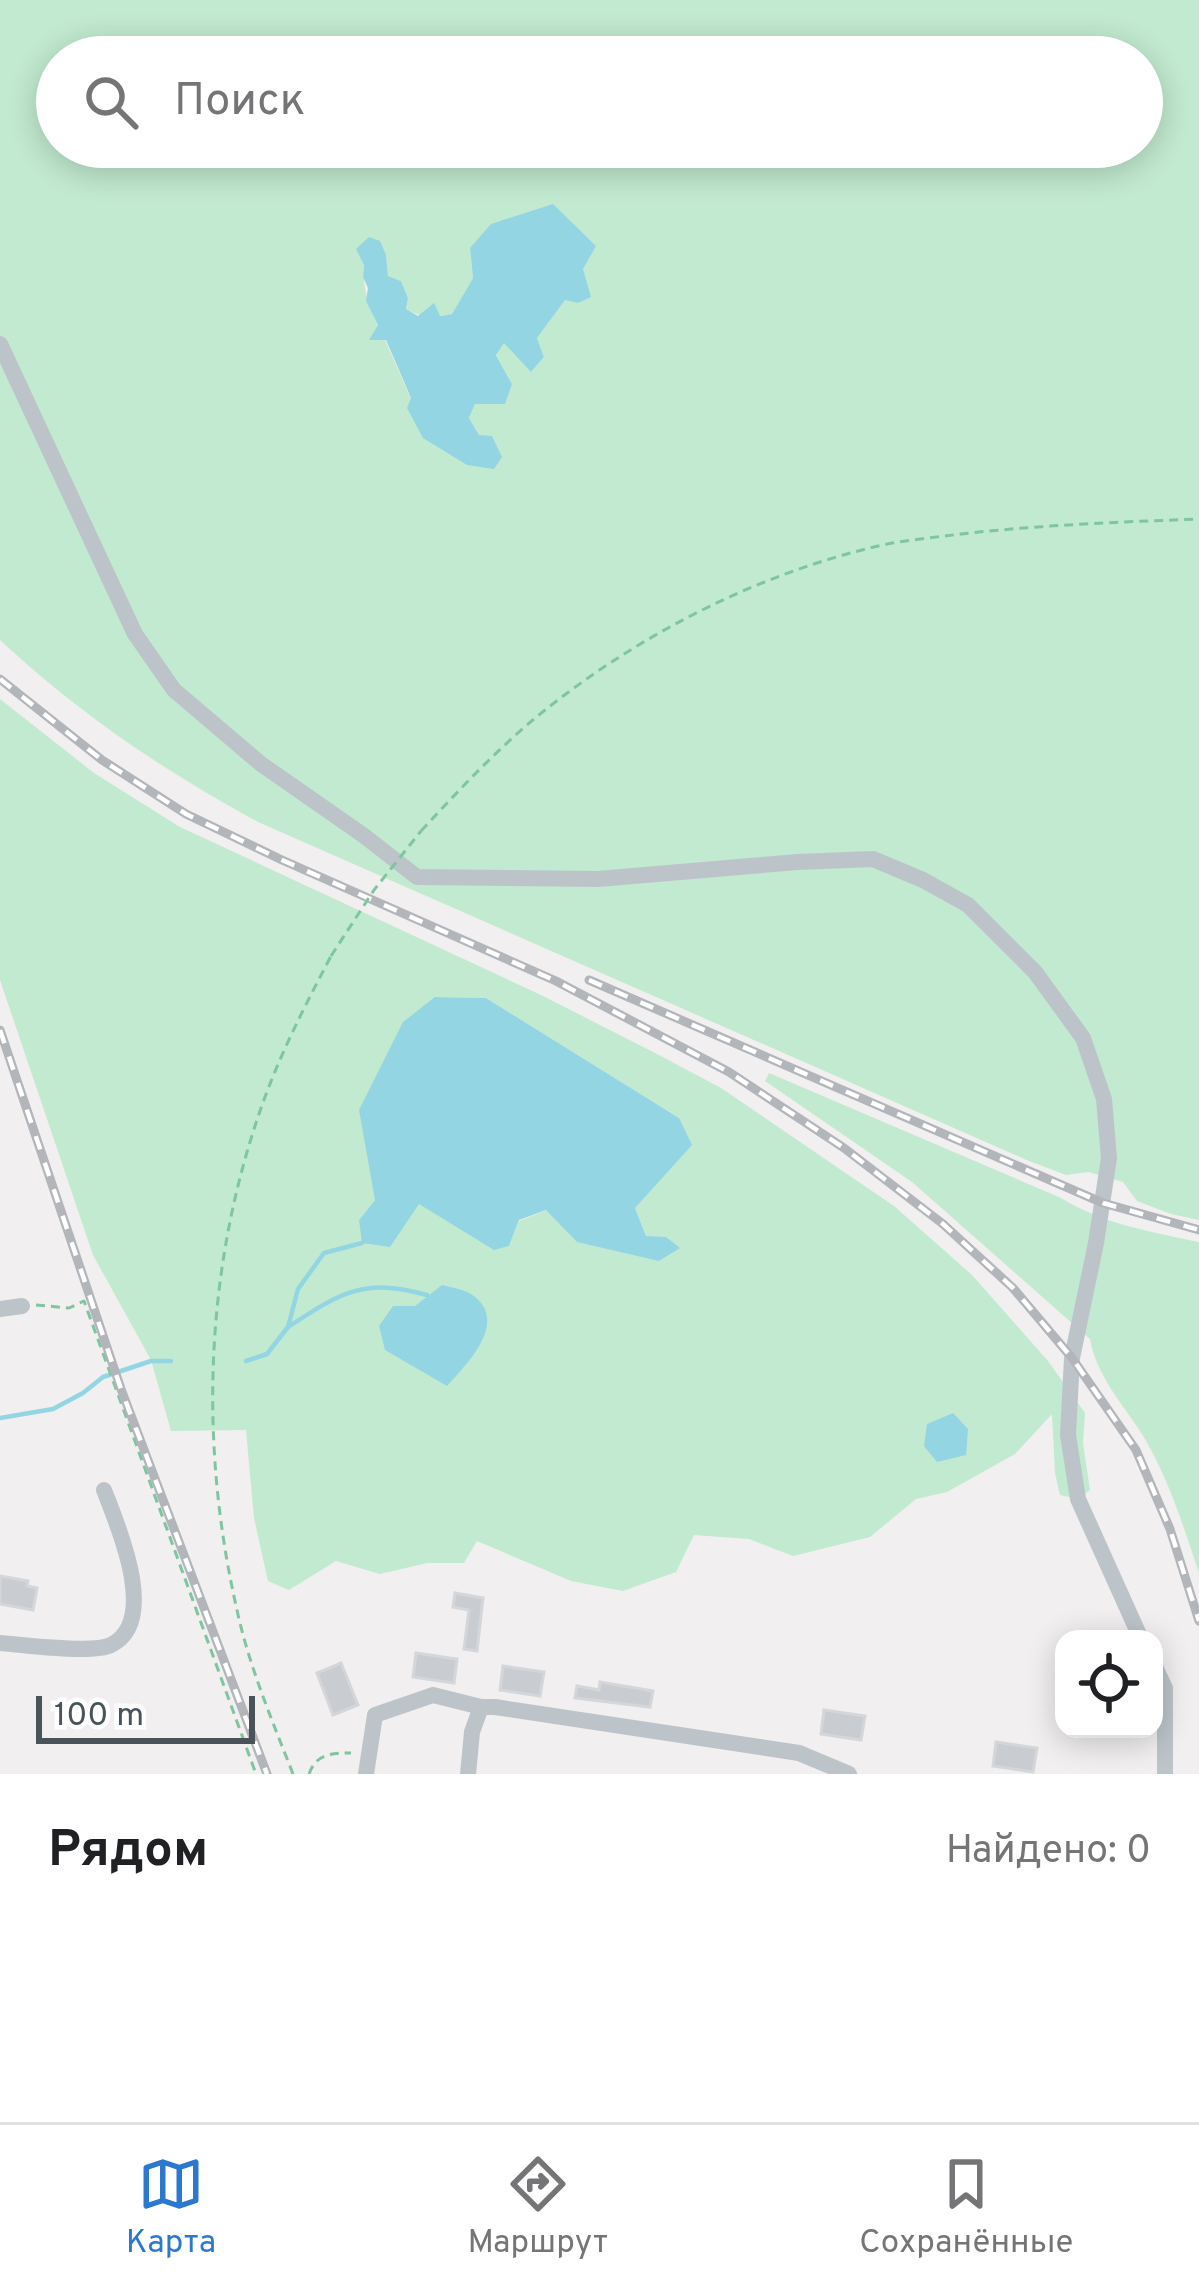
<!DOCTYPE html>
<html lang="ru">
<head>
<meta charset="utf-8">
<style>
  body { margin:0; font-family:Overpass,sans-serif; background:#f2f2f2; color:#202124 }
  .controls { position:absolute; right:36px; bottom:36px; display:grid; overflow:hidden; border-radius:24px; box-shadow:0 6px 30px #0003 }
  .controls button { width:108px; height:108px; display:grid; place-items:center; padding:0; border:0; border-bottom:3px solid #e0e0e0; background:#fff; color:#202124; font:60px sans-serif }
  .scale { position:absolute; left:36px; bottom:30px; width:219px; box-sizing:border-box; padding-left:12px; border:6px solid #49535a; border-top:0; font-size:33px; line-height:42px; white-space:nowrap; color:#49535a; -webkit-text-stroke:9px #fff; paint-order:stroke }
  .list { margin:0; padding:0; list-style:none }
  h2 { display:flex; justify-content:space-between; align-items:center; height:156px; margin:0; padding:0 48px; font-size:51px }
  h2 small { font-size:39px; font-weight:400; color:#757577 }
  .icon { flex:none; width:66px; height:66px; fill:none; stroke:currentColor; stroke-width:2; stroke-linecap:round; stroke-linejoin:round }
  .map { position:relative; flex:none; width:1199px; height:1774px; overflow:hidden }
  .search { position:absolute; background:#fff; box-shadow:0 6px 30px #0003; left:36px; right:36px; top:36px; height:132px; display:flex; align-items:center; gap:30px; box-sizing:border-box; padding:0 42px; border-radius:66px; color:#757577; font-size:45px }
  .sheet { height:348px; background:#fff }
  nav { display:flex; justify-content:space-around; align-items:center; box-sizing:border-box; height:168px; border-top:3px solid #e0e0e0; background:#fff; font-size:33px; color:#757577 }
  nav a { display:grid; justify-items:center; gap:6px }
  nav .on { color:#2c78cf }
  .map>svg:first-child { display:block }
  .green { fill:#c2ead0; fill-rule:evenodd }
  .water { fill:#94d5e3 }
  .lines { fill:none; stroke-linecap:round; stroke-linejoin:round }
  .stream { stroke:#94d5e3; stroke-width:4.5 }
  .building { fill:#c9ccd1; stroke:#d4d6da; stroke-width:3 }
  .path { stroke:#7ec5a0; stroke-width:3; stroke-dasharray:9 6; stroke-linecap:butt }
  .minor { stroke:#bcc4ca; stroke-width:16 }
  .rail-casing { stroke:#b2b5b9; stroke-width:9 }
  .rail { stroke:#fff; stroke-width:4.5; stroke-dasharray:14; stroke-linecap:butt }
  .path-bridge { stroke:#7ec5a0; stroke-width:3; stroke-dasharray:9 6; stroke-linecap:butt }
</style>
</head>
<body>
<div class="map">
<svg width="1199" height="1774" viewBox="0 0 1199 1774">
  <rect width="100%" height="100%" fill="#f1efef"/>
  <g class="green">
    <path d="M 0,0 L 1199,0 L 1199,1220 L 1171,1214 L 1137,1201 L 1123,1182 L 1088,1172 L 1066,1175 L 1029,1161 L 258,822 C 161,769 81,715 0,640 ZM 57,57 L 1142,57 L 1142,147 L 57,147 ZM 470,248 L 565,299 L 537,338 L 544,357 L 532,371 L 504,342 L 496,354 L 512,384 L 475,404 L 469,418 L 479,435 L 492,437 L 501,457 L 411,399 L 385,340 L 371,340 L 378,325 C 368,306 362,285 364,265 L 386,255 L 388,276 L 401,281 L 408,298 L 406,309 C 421,318 434,317 452,314 L 473,278 Z"/>
    <path d="M 0,699 L 94,773 L 180,827 L 541,995 L 657,1054 L 721,1088 L 894,1206 L 972,1275 L 1048,1361 L 1085,1413 L 1083,1443 L 1090,1490 L 1078,1499 L 1060,1495 L 1055,1473 L 1052,1414 L 1015,1454 L 947,1492 L 916,1499 L 870,1537 L 793,1556 L 749,1539 L 694,1535 L 676,1572 L 623,1591 L 571,1581 L 477,1541 L 464,1563 L 427,1563 L 380,1574 L 336,1561 L 289,1590 L 268,1581 L 254,1518 L 246,1430 L 171,1431 L 151,1360 L 93,1255 L 0,980 ZM 435,997 L 486,998 L 679,1118 L 635,1208 L 646,1236 L 547,1210 L 519,1221 L 509,1246 L 419,1204 L 359,1220 L 375,1200 Z"/>
    <path d="M 769,1073 L 1061,1198 C 1103,1224 1151,1232 1199,1242 L 1199,1573 C 1184,1528 1169,1480 1145,1439 C 1125,1406 1097,1378 1090,1339 L 912,1182 L 765,1081 Z"/>
  </g>
  <g class="water">
    <path d="M 553,204 L 596,246 L 583,269 L 591,297 L 578,303 L 565,300 L 537,338 L 544,357 L 531,372 L 504,343 L 496,355 L 512,384 L 505,404 L 475,404 L 469,418 L 479,435 L 492,436 L 502,457 L 494,469 L 467,465 L 423,438 L 407,408 L 411,398 L 386,340 L 369,340 L 378,325 L 366,301 L 368,288 L 363,277 L 364,265 L 356,249 L 369,237 L 380,241 L 386,255 L 388,276 L 401,281 L 408,298 L 406,309 L 418,316 L 434,303 L 440,316 L 452,314 L 473,278 L 470,248 L 491,224 Z"/>
    <path d="M 435,997 L 486,998 L 679,1118 L 692,1145 L 635,1208 L 646,1236 L 666,1237 L 680,1248 L 659,1261 L 577,1242 L 546,1210 L 519,1220 L 509,1246 L 494,1250 L 419,1204 L 390,1247 L 362,1243 L 359,1220 L 375,1200 L 359,1110 L 403,1022 Z"/>
    <path d="M 442,1285 C 450,1287 463,1289 471,1294 C 511,1320 467,1364 447,1386 L 385,1350 L 379,1326 L 393,1306 L 415,1306 Z"/>
    <path d="M 953,1413 L 968,1429 L 966,1455 L 937,1462 L 924,1446 L 927,1424 Z"/>
  </g>
  <g class="lines">
    <g class="stream">
      <path d="M 288,1327 C 340,1293 364,1277 427,1295"/>
      <path d="M 246,1361 L 267,1354 L 288,1327 L 298,1289 L 324,1253 L 362,1243"/>
      <path d="M 0,1418 L 53,1409 L 83,1393 L 103,1377 L 151,1361 L 171,1361"/>
    </g>
  </g>
  <g class="building">
    <path d="M 0,1576 L 28,1581 L 27,1586 L 37,1588 L 33,1610 L 0,1604 Z"/>
    <path d="M 455,1593 L 483,1598 L 477,1651 L 464,1649 L 469,1610 L 453,1607 Z"/>
    <path d="M 416,1653 L 457,1659 L 454,1683 L 413,1677 Z"/>
    <path d="M 341,1663 L 358,1705 L 333,1715 L 317,1673 Z"/>
    <path d="M 503,1666 L 544,1672 L 540,1696 L 500,1690 Z"/>
    <path d="M 600,1682 L 653,1691 L 650,1707 L 575,1698 L 577,1686 L 599,1690 Z"/>
    <path d="M 824,1710 L 865,1716 L 861,1740 L 821,1734 Z"/>
    <path d="M 996,1742 L 1037,1748 L 1033,1772 L 993,1766 Z"/>
  </g>
  <g class="lines">
    <g class="path">
      <path d="M 421,831 C 460,789 500,746 545,710 C 637,637 748,579 862,550 C 894,541 929,538 961,534 C 1040,525 1120,522 1199,519"/>
      <path d="M 36,1305 L 69,1308 L 84,1301 L 256,1774"/>
      <path d="M 293,1774 C 272,1720 249,1666 237,1610 C 198,1440 205,1261 265,1097 C 283,1048 307,1002 331,956"/>
      <path d="M 309,1774 C 316,1754 331,1753 351,1753"/>
    </g>
    <g class="minor">
      <path d="M 0,344 L 135,634 L 174,690 L 261,764 L 363,835 L 417,877 L 598,879 L 798,862 L 873,859 L 923,880 L 968,905 L 1035,972 L 1083,1038 L 1104,1099 L 1109,1158 L 1096,1243 L 1072,1358 L 1068,1435 L 1078,1499 L 1141,1639"/>
      <path d="M 0,1309 L 22,1306"/>
      <path d="M 0,1643 C 23,1645 93,1654 111,1645 C 160,1621 117,1524 104,1490"/>
      <path d="M 1154,1665 L 1165,1688 L 1165,1774"/>
      <path d="M 366,1774 L 375,1715 L 433,1695 L 481,1707"/>
      <path d="M 468,1774 L 472,1732 L 481,1707 L 495,1707 L 799,1753 L 849,1774"/>
    </g>
    <defs>
      <g id="rail">
        <path d="M 0,679 L 102,760 L 186,814 L 282,860 L 556,981 L 729,1072 L 844,1148 L 943,1224 L 1013,1288 L 1072,1358 L 1136,1450 L 1170,1529 L 1199,1621"/>
        <path d="M 589,980 L 1103,1203 L 1199,1230"/>
        <path d="M 0,1030 L 121,1389 L 267,1774"/>
      </g>
    </defs>
    <use href="#rail" class="rail-casing"/>
    <use href="#rail" class="rail"/>
    <path class="path-bridge" d="M 331,956 L 374,890 L 421,831"/>
  </g>
</svg>
<div class="controls">
<button><svg class="icon" aria-label="locate" viewBox="0 0 24 24"><circle cx="12" cy="12" r="6"/><path d="M12 2v4M12 18v4M2 12h4M18 12h4"/></svg></button>
</div>
<div class="scale">100 m</div>
<div class="search"><svg class="icon" aria-label="search" viewBox="0 0 24 24"><circle cx="10" cy="10" r="6"/><path d="M15 15l6 6"/></svg>Поиск</div>
</div>
<section class="sheet">
<h2>Рядом<small>Найдено: 0</small></h2>
<ul class="list">
</ul>
</section>
<nav>
<a class="on"><svg class="icon" aria-label="map" viewBox="0 0 24 24"><path d="M3 6l6-2 6 2 6-2v14l-6 2-6-2-6 2zM9 4v14M15 6v14"/></svg>Карта</a>
<a><svg class="icon" aria-label="directions" viewBox="0 0 24 24"><path d="M12 3l9 9-9 9-9-9zM9 14v-3h6M13 9l2 2-2 2"/></svg>Маршрут</a>
<a><svg class="icon" aria-label="saved" viewBox="0 0 24 24"><path d="M7 4h10v16l-5-4-5 4z"/></svg>Сохранённые</a>
</nav>
</body>
</html>
